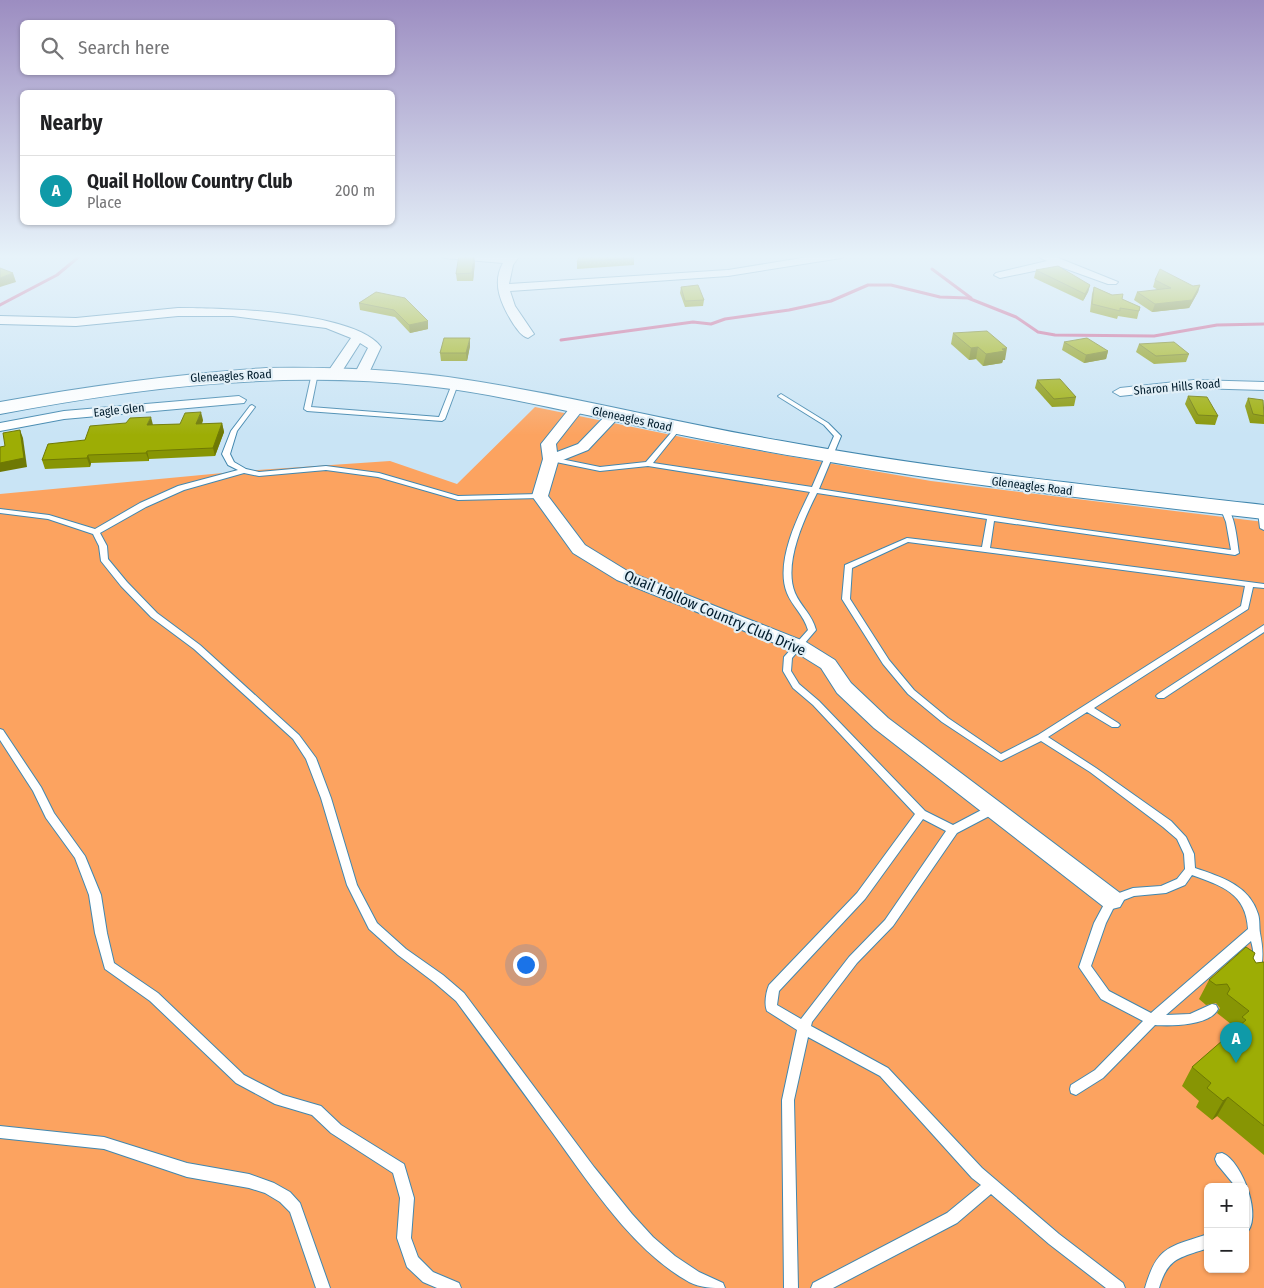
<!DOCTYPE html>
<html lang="en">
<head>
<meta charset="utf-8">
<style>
  body { margin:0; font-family:"Fira Sans Condensed",sans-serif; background:#f6f6f6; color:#202124 }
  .controls { position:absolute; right:15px; bottom:15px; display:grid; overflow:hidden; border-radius:8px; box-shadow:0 1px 4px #0004 }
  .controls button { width:45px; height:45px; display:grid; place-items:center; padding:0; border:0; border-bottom:1px solid #e0e0e0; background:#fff; color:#202124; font:25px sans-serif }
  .you { position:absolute; left:525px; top:964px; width:18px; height:18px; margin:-12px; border:4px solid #fff; border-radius:50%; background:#1a73e8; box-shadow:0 0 0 8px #1a73e833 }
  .badge { display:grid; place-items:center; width:32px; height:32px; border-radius:50%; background:#0b8043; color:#fff; font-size:16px; font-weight:700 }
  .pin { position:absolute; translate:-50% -41px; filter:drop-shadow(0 1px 2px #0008) }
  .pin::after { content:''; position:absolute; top:26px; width:18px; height:15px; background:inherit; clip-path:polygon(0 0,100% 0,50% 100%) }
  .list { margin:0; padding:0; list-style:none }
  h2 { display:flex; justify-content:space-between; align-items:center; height:65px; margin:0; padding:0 20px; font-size:21px }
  h2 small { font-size:16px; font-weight:400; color:#757577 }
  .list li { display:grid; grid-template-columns:32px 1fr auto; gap:15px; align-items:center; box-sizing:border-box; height:70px; padding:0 20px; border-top:1px solid #e0e0e0 }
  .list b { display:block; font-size:19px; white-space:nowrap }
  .list p { margin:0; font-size:16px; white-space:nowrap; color:#757577 }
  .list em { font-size:16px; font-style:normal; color:#757577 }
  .icon { flex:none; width:28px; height:28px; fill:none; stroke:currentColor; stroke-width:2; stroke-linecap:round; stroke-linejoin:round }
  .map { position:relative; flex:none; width:1264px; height:1288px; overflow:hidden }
  .search { position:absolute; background:#fff; box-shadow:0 1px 4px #0004; left:20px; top:20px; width:375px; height:55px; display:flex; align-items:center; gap:12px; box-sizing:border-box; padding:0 18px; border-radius:8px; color:#757577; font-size:19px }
  .panel { position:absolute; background:#fff; box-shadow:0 1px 4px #0004; left:20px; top:90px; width:375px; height:135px; border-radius:8px }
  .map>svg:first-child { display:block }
  .green { fill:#fca360; fill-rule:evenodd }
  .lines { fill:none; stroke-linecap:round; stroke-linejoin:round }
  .stream { stroke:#cb5286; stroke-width:3 }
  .lane-casing { stroke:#4287ae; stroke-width:2 }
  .street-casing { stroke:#4287ae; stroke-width:2 }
  .secondary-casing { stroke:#4287ae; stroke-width:2 }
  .lane { fill:#fff; fill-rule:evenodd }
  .street { fill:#fff; fill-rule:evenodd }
  .secondary { fill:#fff; fill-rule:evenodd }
  .wall { fill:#879504 }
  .shaded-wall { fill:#6e7904 }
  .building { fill:#9dad05; stroke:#6e7904 }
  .labels { text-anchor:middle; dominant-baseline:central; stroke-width:4.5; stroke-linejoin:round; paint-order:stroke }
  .far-street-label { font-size:12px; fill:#001c2c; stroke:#e1eff7 }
  .street-label { font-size:15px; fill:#001c2c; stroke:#e1eff7 }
</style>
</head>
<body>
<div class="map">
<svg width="1264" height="1288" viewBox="0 0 1264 1288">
  <rect width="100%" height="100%" fill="#c9e4f5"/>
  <path class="green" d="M 535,407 L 691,439 L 931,481 L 1264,522 L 1264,1288 L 0,1288 L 0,494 L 244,471 L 390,461 L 457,484 ZM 1208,1187 L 1245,1187 L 1245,1269 L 1208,1269 Z"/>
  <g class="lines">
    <g class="stream">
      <path d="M 932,269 L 971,298"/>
      <path d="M 0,305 L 57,275 L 81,255"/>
      <path d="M 561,340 L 693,322 L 711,324 L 725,319 L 789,310 L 831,301 L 868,285 L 891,285 L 940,297 L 968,298 L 1016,317 L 1038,332 L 1055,335 L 1154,336 L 1217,325 L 1264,324"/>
    </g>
    <defs>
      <g id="lane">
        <path d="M 315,371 L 318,373 L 311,407 L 439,417 L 452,384 L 455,382 L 458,384 L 445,419 L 442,421 L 307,411 L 304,409 L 312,373 Z"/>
        <path d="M 781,394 L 828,423 L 841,436 L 819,489 L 1056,526 L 1231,550 L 1226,522 L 1220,507 L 1224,505 C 1235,511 1237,541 1239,553 L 1235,555 L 994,521 L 990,548 L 1264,584 L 1264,588 L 1253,587 L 1248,609 L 1094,708 L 1118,723 L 1120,725 L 1118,727 L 1112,727 L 1087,712 L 1048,737 L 1096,768 L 1171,821 L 1186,837 L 1194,854 L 1195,868 C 1221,877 1249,885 1258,914 C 1260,920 1259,927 1260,933 C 1263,948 1264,961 1259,974 L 1255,976 L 1251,974 L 1249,971 C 1255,960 1254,952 1251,941 L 1166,1015 L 1190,1014 L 1212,1004 L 1216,1005 L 1218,1009 C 1210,1026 1171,1026 1155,1025 L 1103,1078 L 1076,1095 L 1071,1093 L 1070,1089 L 1071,1085 L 1095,1070 L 1143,1021 L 1101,999 L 1081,970 L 1079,967 L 1094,923 L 1108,897 L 1133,888 L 1161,886 L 1177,879 L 1185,869 L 1184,854 L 1177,839 L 1163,827 L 1090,772 L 1041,741 L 1001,761 L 942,722 L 908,694 L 883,664 L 842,599 L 845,565 L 907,538 L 982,547 L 987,519 L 817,493 C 804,519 783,564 795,593 C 801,607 812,614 816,630 L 792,658 L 791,671 L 799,684 L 819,701 L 925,811 L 953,825 L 989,806 L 993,805 L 997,806 L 998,809 L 997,812 L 957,833 L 893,926 L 857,963 L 812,1022 L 811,1026 L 888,1068 L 982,1168 L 1059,1234 L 1123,1283 L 1125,1288 L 1106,1288 L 1049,1244 L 991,1194 L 957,1223 L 833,1288 L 811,1288 L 813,1283 L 947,1213 L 981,1185 L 972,1178 L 880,1076 L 808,1037 L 794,1100 L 798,1288 L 784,1288 L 782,1100 L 797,1030 L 767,1011 C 764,1004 766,992 769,985 L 857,893 L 915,814 L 813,705 L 793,688 L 783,671 L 784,657 L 808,630 C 804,615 792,606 787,593 C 775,563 797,518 810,492 L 648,466 L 600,471 L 551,461 L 547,459 L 551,457 L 600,467 L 646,462 L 676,427 L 678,426 L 681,428 L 653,463 L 812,487 L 834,436 L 824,425 L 779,397 L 778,396 ZM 908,542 L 1245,586 L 1241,606 L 1038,735 L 1001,754 L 948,718 L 914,690 L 889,660 L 850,599 L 852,568 ZM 923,819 L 946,831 L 885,920 L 849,957 L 801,1019 L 777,1005 L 779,991 L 865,899 ZM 1192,875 C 1222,886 1246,893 1248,929 L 1151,1013 L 1109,991 L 1091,966 L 1106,923 L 1116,903 L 1134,896 L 1166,893 L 1185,885 Z"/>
        <path d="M 252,405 L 255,407 L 237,431 L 230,454 L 234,462 L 246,469 L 259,472 L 326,466 L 379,473 L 458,496 L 540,494 L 544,496 L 540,498 L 458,500 L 378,477 L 326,470 L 259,476 L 244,473 L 184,490 L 146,507 L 100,533 L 107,546 L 108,559 L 127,582 L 157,613 L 200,645 L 299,735 L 316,758 L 331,798 L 357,885 L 377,923 L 406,949 L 443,975 L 464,993 L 594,1167 L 632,1214 L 653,1237 L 675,1256 L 699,1272 L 723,1283 L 725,1288 C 712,1288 701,1288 689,1282 C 633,1251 589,1183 552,1132 C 520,1088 488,1044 456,1001 L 435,983 L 398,955 L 369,929 L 347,885 L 321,798 L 306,759 L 293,739 L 194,649 L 151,617 L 121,586 L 101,561 L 99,546 L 93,534 L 48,519 L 0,513 L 0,509 L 49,515 L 95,529 L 140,503 L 178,486 L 238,470 L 228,465 L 222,454 L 231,431 L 250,406 Z"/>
        <path d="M 1259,510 L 1264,510 L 1264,530 L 1260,528 L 1258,512 Z"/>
        <path d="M 1264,625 L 1264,632 L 1164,698 L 1158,698 L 1156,696 L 1158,694 Z"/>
        <path d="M 0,729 L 3,730 L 41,787 L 54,813 L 85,856 L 101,895 L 107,933 L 114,963 L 158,993 L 244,1075 L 283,1095 L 321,1106 L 341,1125 L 404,1164 L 414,1198 L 411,1238 L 418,1257 L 433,1272 L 459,1283 L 461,1288 L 437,1288 L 423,1282 L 407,1267 L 397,1238 L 400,1198 L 393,1173 L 331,1133 L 312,1115 L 275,1104 L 236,1083 L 150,1001 L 105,969 L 95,933 L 89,895 L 75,858 L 46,818 L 33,791 L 0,740 Z"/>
        <path d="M 0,1126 L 104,1137 L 187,1163 L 249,1174 L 274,1183 L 290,1192 L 300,1203 L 330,1288 L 316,1288 L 290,1212 L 280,1202 L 265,1193 L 249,1188 L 187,1177 L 104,1149 L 0,1138 Z"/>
        <path d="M 1222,1153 C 1243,1161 1264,1221 1245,1234 L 1245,1187 L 1236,1187 L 1217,1164 L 1215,1159 L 1217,1154 Z"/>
        <path d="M 1208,1234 L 1208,1248 C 1180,1258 1168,1257 1159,1288 L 1145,1288 C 1157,1246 1169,1247 1208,1234 Z"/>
      </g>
      <g id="street">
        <path d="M 439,255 L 520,255 L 513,265 L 509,284 L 728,270 L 820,255 L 847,255 L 841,258 L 728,276 L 510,291 L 515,306 L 534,334 L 528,338 C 521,336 518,330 514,325 C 502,306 491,284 503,263 L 445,258 Z"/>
        <path d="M 1035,255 L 1051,255 L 1118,282 L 1116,284 L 1108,284 L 1058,266 L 1000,278 L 994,275 L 996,273 L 1047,261 Z"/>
        <path d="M 178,308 C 222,308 354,311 381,347 L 368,375 L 361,379 L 354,375 L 368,348 L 360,343 L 339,376 L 329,376 L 327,373 L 351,338 L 326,328 L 233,316 L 178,316 L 76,326 L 0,324 L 0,316 L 76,318 Z"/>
        <path d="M 1194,380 L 1264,382 L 1264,390 L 1194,388 L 1120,396 L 1113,392 L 1120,388 Z"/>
        <path d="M 239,396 L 246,400 L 244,403 L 64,419 L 0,431 L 0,423 L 64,411 Z"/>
        <path d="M 578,403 L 585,407 L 556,444 L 557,452 L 578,444 L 609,412 L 614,411 L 621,415 L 588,450 L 558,462 L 548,496 L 585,545 L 629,572 L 806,642 L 835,660 L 851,683 L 888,718 L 1120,893 L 1124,900 L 1120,907 L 1112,909 L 1104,907 L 874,728 L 837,693 L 821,668 L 792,650 L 617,580 L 573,553 L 532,496 L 543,459 L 541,444 L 573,404 Z"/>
      </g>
      <path id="secondary" d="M 266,368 C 327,367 388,369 448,377 C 560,393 670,422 782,441 C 941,470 1103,487 1264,505 L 1264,519 C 1113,502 962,485 812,459 C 738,447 665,432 592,416 C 537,405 483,392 427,386 C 283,370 142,387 0,414 L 0,402 C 88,386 176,374 266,368 Z"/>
    </defs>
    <use href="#lane" class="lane-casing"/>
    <use href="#street" class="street-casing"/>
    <use href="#secondary" class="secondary-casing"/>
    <use href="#lane" class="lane"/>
    <use href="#street" class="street"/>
    <use href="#secondary" class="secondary"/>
  </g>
  <g class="wall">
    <path d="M 634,258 L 634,265 L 577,269 L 577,262 Z"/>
    <path d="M 475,262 L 473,281 L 457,281 L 456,274 Z"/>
    <path d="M 1036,270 L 1090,285 L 1088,292 L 1083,301 L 1034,278 Z"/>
    <path d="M 1155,280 L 1193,286 L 1200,285 L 1198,292 L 1189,308 L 1152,312 L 1134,300 L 1137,292 L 1158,290 L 1153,287 Z"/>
    <path d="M 681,287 L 704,300 L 703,306 L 685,307 L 680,293 Z"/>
    <path d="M 1094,287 L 1140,307 L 1137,319 L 1118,316 L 1117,319 L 1090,312 L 1092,294 Z"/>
    <path d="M 376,292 L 428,321 L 428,329 L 410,333 L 395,317 L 360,310 L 359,303 Z"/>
    <path d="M 953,333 L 1005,360 L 1003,360 L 1002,363 L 983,366 L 976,359 L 969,360 L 951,344 Z"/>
    <path d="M 1064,342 L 1108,351 L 1106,359 L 1084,363 L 1062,350 Z"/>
    <path d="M 1139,344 L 1189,354 L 1186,362 L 1154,364 L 1136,352 Z"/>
    <path d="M 470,346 L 467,361 L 441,361 L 440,353 Z"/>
    <path d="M 1037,380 L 1076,397 L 1074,406 L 1052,407 L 1035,388 Z"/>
    <path d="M 1188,396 L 1218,416 L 1215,425 L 1196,424 L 1185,404 Z"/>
    <path d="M 1248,398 L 1264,416 L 1264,424 L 1250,423 L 1245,406 Z"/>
    <path d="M 203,420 L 202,424 L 222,423 L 224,432 L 215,456 L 149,459 L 149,461 L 91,463 L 90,467 L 45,469 L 42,460 L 85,440 L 153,425 L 180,424 Z"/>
    <path d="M 1253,958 L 1256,963 L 1264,962 L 1264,1155 L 1217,1116 L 1212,1120 L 1196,1107 L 1199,1101 L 1182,1086 L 1192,1067 L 1235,1030 L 1236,1028 L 1217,1013 L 1220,1008 L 1216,1003 L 1206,1005 L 1199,999 L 1209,980 Z"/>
  </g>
  <g class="shaded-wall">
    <path d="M 474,255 L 475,262 L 473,281 L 472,273 Z"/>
    <path d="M 13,273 L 16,282 L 0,287 L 0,278 Z"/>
    <path d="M 1090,285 L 1088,292 L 1083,301 L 1085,294 Z"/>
    <path d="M 1200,285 L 1198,292 L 1189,308 L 1152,312 L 1155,304 Z"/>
    <path d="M 428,321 L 428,329 L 410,333 L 409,325 Z"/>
    <path d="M 470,338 L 470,346 L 467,361 L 466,353 Z"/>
    <path d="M 978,347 L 976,359 L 969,360 L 971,348 Z"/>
    <path d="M 1007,348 L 1005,360 L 1003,360 L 1002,363 L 983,366 L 986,354 L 1002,349 Z"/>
    <path d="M 1108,351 L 1106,359 L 1084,363 L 1086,355 Z"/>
    <path d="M 201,412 L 203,420 L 198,433 L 196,424 Z"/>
    <path d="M 151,417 L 153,425 L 147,425 Z"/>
    <path d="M 222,423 L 224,432 L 215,456 L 213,448 Z"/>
    <path d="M 20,430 L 23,438 L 27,467 L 0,472 L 0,463 Z"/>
    <path d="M 147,451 L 149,459 L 149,461 L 146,453 Z"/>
    <path d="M 88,455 L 91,463 L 90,467 L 87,458 Z"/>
    <path d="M 1228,1097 L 1217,1116 L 1212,1120 L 1223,1101 Z"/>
  </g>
  <g class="building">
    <path d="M 459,255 L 474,255 L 472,273 L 456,274 Z"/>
    <path d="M 580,255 L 632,255 L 634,258 L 577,262 Z"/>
    <path d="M 1058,266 L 1090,285 L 1085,294 L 1036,270 Z"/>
    <path d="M 0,268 L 13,273 L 0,278 Z"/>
    <path d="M 1160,269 L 1193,286 L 1200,285 L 1192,300 L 1155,304 L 1137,292 L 1171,288 L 1155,280 Z"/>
    <path d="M 698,285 L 704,300 L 685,301 L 681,287 Z"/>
    <path d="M 1094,287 L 1112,295 L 1123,294 L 1122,299 L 1140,307 L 1139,311 L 1120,308 L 1120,311 L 1092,304 Z"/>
    <path d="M 376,292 L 405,298 L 428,321 L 409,325 L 394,310 L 359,303 Z"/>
    <path d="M 987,331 L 1007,348 L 1002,349 L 1005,351 L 986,354 L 978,347 L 971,348 L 953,333 Z"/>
    <path d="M 444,338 L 470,338 L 466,353 L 440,353 Z"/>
    <path d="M 1087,338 L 1108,351 L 1086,355 L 1064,342 Z"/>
    <path d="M 1174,342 L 1189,354 L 1156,356 L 1139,344 Z"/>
    <path d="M 1060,379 L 1076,397 L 1054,399 L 1037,380 Z"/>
    <path d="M 1188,396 L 1207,397 L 1218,416 L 1198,415 Z"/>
    <path d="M 1248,398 L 1263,400 L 1264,416 L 1253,414 Z"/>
    <path d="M 201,412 L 196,424 L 222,423 L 213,448 L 147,451 L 146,453 L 88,455 L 87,458 L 42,460 L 48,444 L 85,440 L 90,426 L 126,423 L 130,418 L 151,417 L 147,425 L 180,424 L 185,413 Z"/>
    <path d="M 20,430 L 24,458 L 0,463 L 0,447 L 5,446 L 3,433 Z"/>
    <path d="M 1246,947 L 1255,953 L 1253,958 L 1256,963 L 1264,962 L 1264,1126 L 1228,1097 L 1223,1101 L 1207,1088 L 1211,1083 L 1192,1067 L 1246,1020 L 1242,1017 L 1249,1011 L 1227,994 L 1230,989 L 1227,984 L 1216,985 L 1209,980 Z"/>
  </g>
  <linearGradient id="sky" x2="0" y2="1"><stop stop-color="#9c8dc1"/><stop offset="0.59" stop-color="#e7f3fa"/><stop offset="1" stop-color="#e7f3fa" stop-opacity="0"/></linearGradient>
  <rect width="1264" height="435" fill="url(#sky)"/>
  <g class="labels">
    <g class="far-street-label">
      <text transform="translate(231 376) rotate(-3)">Gleneagles Road</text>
      <text transform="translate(1177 387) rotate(-5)">Sharon Hills Road</text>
      <text transform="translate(119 410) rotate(-6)">Eagle Glen</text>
      <text transform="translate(632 419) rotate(12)">Gleneagles Road</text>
      <text transform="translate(1032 486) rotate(7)">Gleneagles Road</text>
    </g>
    <g class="street-label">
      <text transform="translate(715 613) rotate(23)">Quail Hollow Country Club Drive</text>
    </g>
  </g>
</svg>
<div class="controls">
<button>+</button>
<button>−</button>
</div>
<div class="you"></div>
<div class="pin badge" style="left:1236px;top:1063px;background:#0f9aa8">A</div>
<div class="search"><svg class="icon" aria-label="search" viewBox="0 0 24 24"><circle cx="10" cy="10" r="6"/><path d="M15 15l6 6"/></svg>Search here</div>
<section class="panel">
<h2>Nearby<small></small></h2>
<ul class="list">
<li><span class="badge" style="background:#0f9aa8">A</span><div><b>Quail Hollow Country Club</b><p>Place</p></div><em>200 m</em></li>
</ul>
</section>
</div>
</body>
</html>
